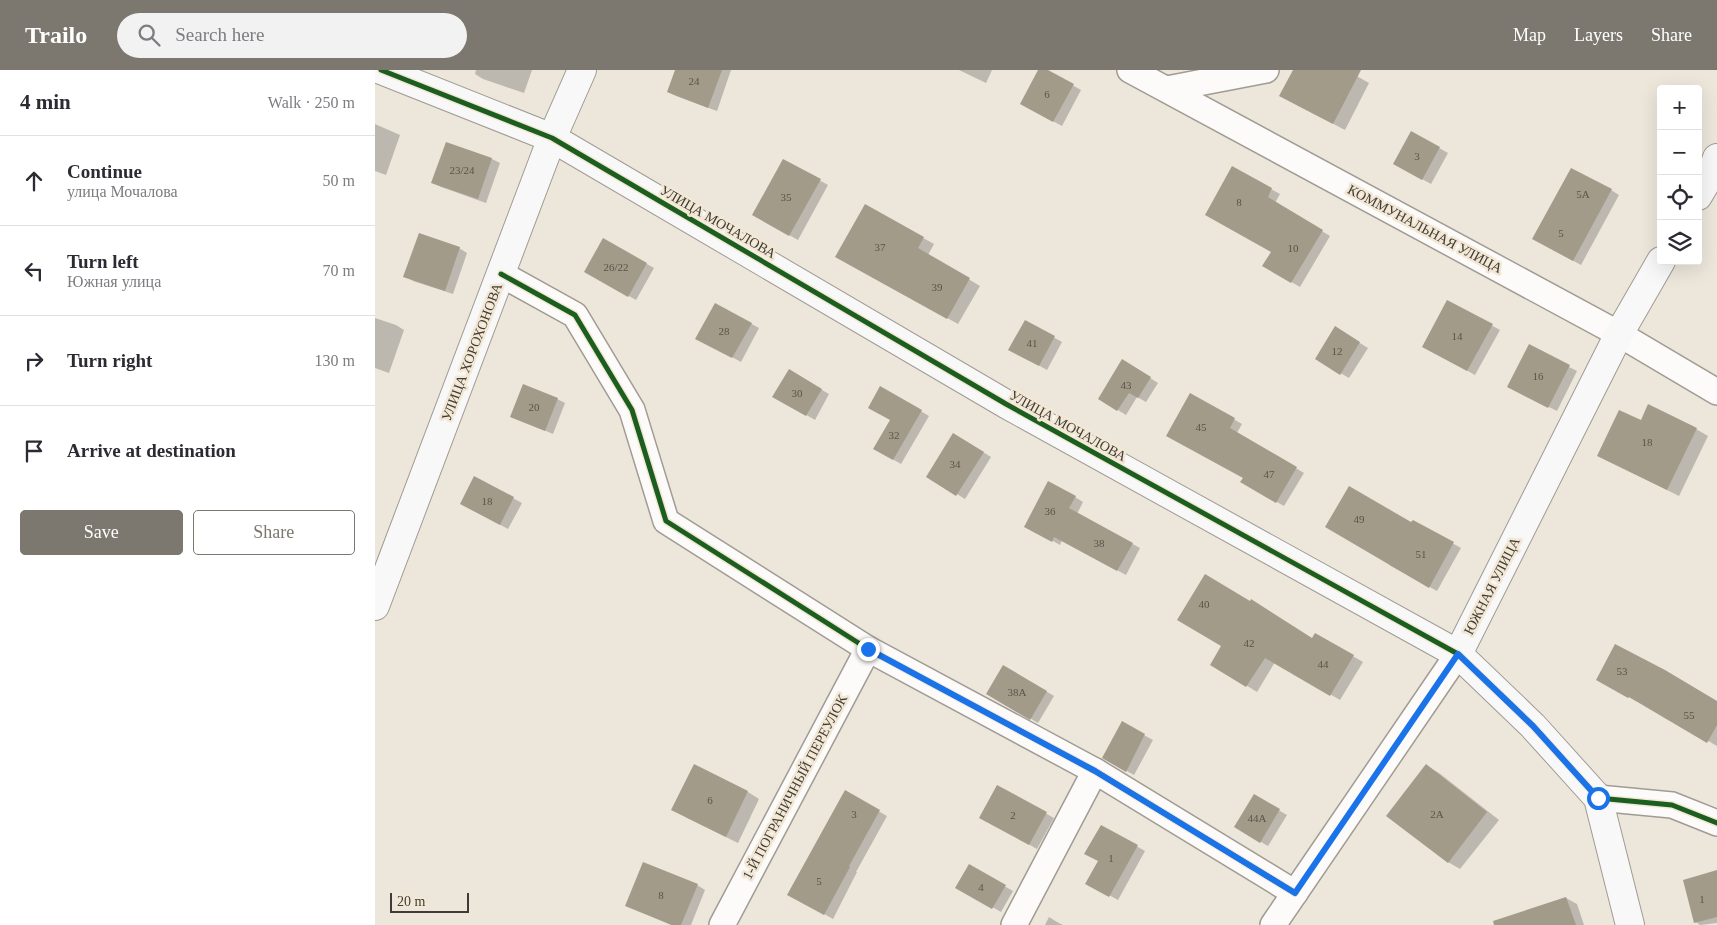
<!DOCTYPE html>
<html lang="en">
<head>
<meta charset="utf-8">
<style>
  body { margin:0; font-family:Georgia,serif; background:#f2f2f3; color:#2b2b33 }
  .controls { position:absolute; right:15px; top:15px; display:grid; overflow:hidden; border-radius:5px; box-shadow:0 5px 20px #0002 }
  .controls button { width:45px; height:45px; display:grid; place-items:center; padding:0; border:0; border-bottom:1px solid #e1e1e2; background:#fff; color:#2b2b33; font:25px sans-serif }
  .scale { position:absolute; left:15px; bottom:12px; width:79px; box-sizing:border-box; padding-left:5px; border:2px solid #403c35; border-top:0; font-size:14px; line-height:18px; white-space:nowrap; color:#403c35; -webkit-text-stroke:4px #f2e8d5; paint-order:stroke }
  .stop { position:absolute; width:15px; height:15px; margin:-11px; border:4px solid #1a73e8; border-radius:50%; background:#fff }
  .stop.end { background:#1a73e8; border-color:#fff; box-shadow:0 1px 5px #0008 }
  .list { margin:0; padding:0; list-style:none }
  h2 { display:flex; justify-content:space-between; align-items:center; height:65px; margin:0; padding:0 20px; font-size:21px }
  h2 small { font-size:16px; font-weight:400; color:#7c7c81 }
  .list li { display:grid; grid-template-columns:32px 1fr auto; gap:15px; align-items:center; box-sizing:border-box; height:90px; padding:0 20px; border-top:1px solid #e1e1e2 }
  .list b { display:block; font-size:19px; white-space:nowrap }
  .list p { margin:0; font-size:16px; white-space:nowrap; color:#7c7c81 }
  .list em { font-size:16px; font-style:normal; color:#7c7c81 }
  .actions { display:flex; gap:10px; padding:15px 20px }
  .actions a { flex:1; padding:11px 0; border:1px solid #7c786f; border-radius:5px; text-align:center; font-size:18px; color:#7c786f }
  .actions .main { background:#7c786f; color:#fff }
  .icon { flex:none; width:28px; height:28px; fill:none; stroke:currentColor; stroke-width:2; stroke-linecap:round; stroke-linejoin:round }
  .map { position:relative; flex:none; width:1342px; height:855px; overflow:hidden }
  header { display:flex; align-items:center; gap:30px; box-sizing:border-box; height:70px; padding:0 25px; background:#7c786f; color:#fff }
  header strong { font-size:24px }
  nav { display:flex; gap:28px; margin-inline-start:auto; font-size:18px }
  .search { width:350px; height:45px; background:#f2f2f3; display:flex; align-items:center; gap:12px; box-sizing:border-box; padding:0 18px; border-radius:28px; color:#7c7c81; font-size:19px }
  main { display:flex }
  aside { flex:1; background:#fff }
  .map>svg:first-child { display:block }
  .shadow { fill:#0003 }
  .building { fill:#a39b8a }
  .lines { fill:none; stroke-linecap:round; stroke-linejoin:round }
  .street-casing { stroke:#a09b93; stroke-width:28 }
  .secondary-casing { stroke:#a09b93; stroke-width:30 }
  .street { stroke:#fcfbfa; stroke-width:25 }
  .secondary { stroke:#f9f8f8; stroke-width:28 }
  .cycleway-casing { stroke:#f2e8d5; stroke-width:8 }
  .cycleway { stroke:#1b5e20; stroke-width:5 }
  .route { stroke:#1a73e8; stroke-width:6 }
  .labels { text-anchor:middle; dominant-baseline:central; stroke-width:5; stroke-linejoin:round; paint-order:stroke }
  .number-label { font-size:11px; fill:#59544a }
  .street-label { font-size:14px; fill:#403c35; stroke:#f2e8d5 }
</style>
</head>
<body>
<header>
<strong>Trailo</strong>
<div class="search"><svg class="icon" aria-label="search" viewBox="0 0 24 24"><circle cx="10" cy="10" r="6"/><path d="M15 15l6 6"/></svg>Search here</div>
<nav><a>Map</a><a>Layers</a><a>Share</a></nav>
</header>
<main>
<aside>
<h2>4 min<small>Walk · 250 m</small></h2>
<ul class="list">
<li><svg class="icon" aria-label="ahead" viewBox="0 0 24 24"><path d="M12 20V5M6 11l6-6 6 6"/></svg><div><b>Continue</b><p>улица Мочалова</p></div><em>50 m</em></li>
<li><svg class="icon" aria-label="left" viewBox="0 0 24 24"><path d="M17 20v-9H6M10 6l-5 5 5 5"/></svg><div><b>Turn left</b><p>Южная улица</p></div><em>70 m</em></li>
<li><svg class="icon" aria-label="right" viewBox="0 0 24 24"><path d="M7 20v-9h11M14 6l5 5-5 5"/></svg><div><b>Turn right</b></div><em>130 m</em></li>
<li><svg class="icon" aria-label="arrive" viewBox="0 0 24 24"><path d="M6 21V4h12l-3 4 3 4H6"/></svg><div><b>Arrive at destination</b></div></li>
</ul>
<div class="actions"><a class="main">Save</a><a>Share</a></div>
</aside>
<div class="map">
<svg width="1342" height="855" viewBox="0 0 1342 855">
  <rect width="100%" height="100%" fill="#ece6db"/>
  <g class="shadow">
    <path d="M 101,0 L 157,0 L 149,23 L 108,9 L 100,4 Z"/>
    <path d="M 301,0 L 356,0 L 342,41 L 301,26 L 293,22 Z"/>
    <path d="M 584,0 L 617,0 L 611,13 Z"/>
    <path d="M 664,0 L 671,0 L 706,20 L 687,56 L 646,34 Z"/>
    <path d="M 920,0 L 971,0 L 994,13 L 970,60 L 918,33 Z"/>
    <path d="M 0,54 L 25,65 L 11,105 L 0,101 Z"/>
    <path d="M 1037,63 L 1073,83 L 1056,114 L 1020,94 Z"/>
    <path d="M 117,89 L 125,93 L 111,133 L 66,117 L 58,113 Z"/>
    <path d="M 408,90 L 453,115 L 423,170 L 378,145 Z"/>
    <path d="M 857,97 L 905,124 L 900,133 L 955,166 L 925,217 L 889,196 L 897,181 Z"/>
    <path d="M 1236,120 L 1244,125 L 1206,195 L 1159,169 Z"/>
    <path d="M 490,136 L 559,174 L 553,185 L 605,216 L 583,254 L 462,187 Z"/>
    <path d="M 229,170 L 279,198 L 261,230 L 211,202 Z"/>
    <path d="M 84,178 L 92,183 L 78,224 L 38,211 L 30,206 Z"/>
    <path d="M 1073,231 L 1125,260 L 1100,305 L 1048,276 Z"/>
    <path d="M 340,234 L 384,258 L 366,292 L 322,268 Z"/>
    <path d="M 0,248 L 21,255 L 29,260 L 14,303 L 0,298 Z"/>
    <path d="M 650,251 L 687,272 L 672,300 L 635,279 Z"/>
    <path d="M 960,258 L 993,278 L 974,308 L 941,289 Z"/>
    <path d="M 748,291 L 783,313 L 771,332 L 762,327 L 751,345 L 725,329 Z"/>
    <path d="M 1194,297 L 1202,301 L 1182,341 L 1142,321 Z"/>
    <path d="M 414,301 L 454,324 L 440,350 L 399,326 Z"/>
    <path d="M 506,318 L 554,346 L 526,394 L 500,379 L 516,350 Z"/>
    <path d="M 815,324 L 867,354 L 862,363 L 929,403 L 909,436 L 867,412 L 869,408 Z"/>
    <path d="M 182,329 L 190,333 L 178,364 L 136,346 Z"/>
    <path d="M 1266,352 L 1321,359 L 1333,366 L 1304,426 L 1224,386 Z"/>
    <path d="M 587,369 L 616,387 L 590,429 L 553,406 Z"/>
    <path d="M 100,408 L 147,433 L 133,459 L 94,438 Z"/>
    <path d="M 700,427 L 708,432 L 702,444 L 765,478 L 751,505 L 687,470 L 685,475 L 651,456 Z"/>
    <path d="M 1038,451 L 1086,478 L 1062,521 L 1014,495 Z"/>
    <path d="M 940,564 L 988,592 L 965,630 L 900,592 L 882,622 L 837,594 L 848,576 L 938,569 Z"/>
    <path d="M 629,596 L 679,626 L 663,653 L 613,623 Z"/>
    <path d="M 1222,610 L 1342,632 L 1342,676 L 1264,631 L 1263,632 Z"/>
    <path d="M 747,653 L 778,670 L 759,705 L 729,688 Z"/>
    <path d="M 1052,696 L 1064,703 L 1124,750 L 1085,799 L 1073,792 Z"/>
    <path d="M 622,716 L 679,748 L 662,779 L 605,747 Z"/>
    <path d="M 373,722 L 384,729 L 363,773 L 310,747 Z"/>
    <path d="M 470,722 L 512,746 L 481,802 L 482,802 L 458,849 L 422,829 Z"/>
    <path d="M 879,726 L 912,745 L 893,776 L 860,757 Z"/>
    <path d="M 726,756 L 770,781 L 743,830 L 712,813 L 724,791 Z"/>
    <path d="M 594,796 L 638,821 L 626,842 L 582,817 Z"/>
    <path d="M 1342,802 L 1342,853 L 1325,855 L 1321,852 Z"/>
    <path d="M 322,815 L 330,820 L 316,855 L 296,855 L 252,836 Z"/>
    <path d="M 1191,828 L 1202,834 L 1209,855 L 1140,855 Z"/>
    <path d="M 674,847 L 682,852 L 688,855 L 670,855 Z"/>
  </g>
  <g class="building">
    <path d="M 300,0 L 347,0 L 333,38 L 292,22 Z"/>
    <path d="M 663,0 L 673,0 L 699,14 L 678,52 L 645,34 Z"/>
    <path d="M 918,0 L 986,0 L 958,54 L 904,26 Z"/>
    <path d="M 1036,61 L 1065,77 L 1047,110 L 1018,94 Z"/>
    <path d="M 71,72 L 117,88 L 103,129 L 56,113 Z"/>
    <path d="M 408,89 L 446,109 L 414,166 L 377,145 Z"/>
    <path d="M 857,96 L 897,118 L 893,127 L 948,160 L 916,213 L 887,196 L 896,182 L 830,145 Z"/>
    <path d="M 1196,98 L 1237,119 L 1198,191 L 1157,169 Z"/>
    <path d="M 490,134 L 549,167 L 543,178 L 595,208 L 572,249 L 460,187 Z"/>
    <path d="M 44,163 L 85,177 L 70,221 L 28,207 Z"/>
    <path d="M 228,168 L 272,193 L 253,227 L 209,202 Z"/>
    <path d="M 1072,230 L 1118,254 L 1092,301 L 1047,277 Z"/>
    <path d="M 340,233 L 377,253 L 357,288 L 320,269 Z"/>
    <path d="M 650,250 L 680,266 L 664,296 L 633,280 Z"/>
    <path d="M 960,256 L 985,272 L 965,305 L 940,289 Z"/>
    <path d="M 1154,274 L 1195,295 L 1173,338 L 1132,317 Z"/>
    <path d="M 747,289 L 776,307 L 763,328 L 754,323 L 742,341 L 723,329 Z"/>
    <path d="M 414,299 L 447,319 L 431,346 L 397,327 Z"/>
    <path d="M 148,314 L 183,328 L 170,361 L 135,347 Z"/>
    <path d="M 505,316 L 547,340 L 518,390 L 498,379 L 515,350 L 493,338 Z"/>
    <path d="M 815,323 L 860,348 L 855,358 L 922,397 L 901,433 L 865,412 L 868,408 L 791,366 Z"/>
    <path d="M 1273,334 L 1322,358 L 1292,420 L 1222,386 L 1244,340 L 1266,350 Z"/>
    <path d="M 578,363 L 609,382 L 581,426 L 551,407 Z"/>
    <path d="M 99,406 L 139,427 L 125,455 L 85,434 Z"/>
    <path d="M 673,411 L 701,426 L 694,438 L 758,473 L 742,501 L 679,467 L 677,472 L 649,457 Z"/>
    <path d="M 974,416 L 1036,452 L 1038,450 L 1079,472 L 1054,518 L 950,457 Z"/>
    <path d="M 830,504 L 875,531 L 876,529 L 937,568 L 940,563 L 979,585 L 955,626 L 890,588 L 871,617 L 835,595 L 846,576 L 802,550 Z"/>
    <path d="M 1240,574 L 1290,600 L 1342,631 L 1342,655 L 1332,673 L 1254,627 L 1253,628 L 1221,610 Z"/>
    <path d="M 628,595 L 672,621 L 655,650 L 611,624 Z"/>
    <path d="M 747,651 L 770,664 L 751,702 L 727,688 Z"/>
    <path d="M 319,694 L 373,721 L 351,767 L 296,740 Z"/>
    <path d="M 1051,694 L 1112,742 L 1073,793 L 1011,746 Z"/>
    <path d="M 622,715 L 672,742 L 654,775 L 604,748 Z"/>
    <path d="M 470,720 L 505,740 L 474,796 L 475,797 L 449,845 L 412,825 Z"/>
    <path d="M 879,724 L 905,739 L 885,773 L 859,757 Z"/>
    <path d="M 726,755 L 763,775 L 734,827 L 710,814 L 723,791 L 709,784 Z"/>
    <path d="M 268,792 L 323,814 L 306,855 L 297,855 L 250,836 Z"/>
    <path d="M 594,794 L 631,815 L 617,839 L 580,818 Z"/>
    <path d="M 1342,800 L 1342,847 L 1319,853 L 1308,810 Z"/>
    <path d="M 1191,827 L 1201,855 L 1119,855 L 1118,851 Z"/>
  </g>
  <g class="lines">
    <defs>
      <g id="street">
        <path d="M 755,0 L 1244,264 L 1342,322"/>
        <path d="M 792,19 L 891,0"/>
        <path d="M 126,204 L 200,245 L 257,340 L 291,451 L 493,579 L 720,701 L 920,823"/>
        <path d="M 1223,728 L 1297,735 L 1342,753"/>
        <path d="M 347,855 L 493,579"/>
        <path d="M 639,855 L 720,701"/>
        <path d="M 898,855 L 1083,584"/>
      </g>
      <g id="secondary">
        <path d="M 6,0 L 177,68 L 631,334 L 1083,584 L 1158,656 L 1223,728 L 1255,855"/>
        <path d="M 1323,126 L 1337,102 L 1342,88"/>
        <path d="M 0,536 L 177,68 L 207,0"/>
        <path d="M 1083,584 L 1244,264 L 1286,191"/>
      </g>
    </defs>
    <use href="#street" class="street-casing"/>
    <use href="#secondary" class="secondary-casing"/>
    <use href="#street" class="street"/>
    <use href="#secondary" class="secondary"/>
    <defs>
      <g id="cycleway">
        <path d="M 6,0 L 177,68 L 631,334 L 1083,584 L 1158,656 L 1223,728 L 1297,735 L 1342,753"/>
        <path d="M 126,204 L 200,245 L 257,340 L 291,451 L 493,579 L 720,701 L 920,823"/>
      </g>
    </defs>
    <use href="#cycleway" class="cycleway-casing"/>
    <use href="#cycleway" class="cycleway"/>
  </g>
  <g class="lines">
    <path class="route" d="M 493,579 L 720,701 L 920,823 L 1083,584 L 1158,656 L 1223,728"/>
  </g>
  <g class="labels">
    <g class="number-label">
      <text x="319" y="11">24</text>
      <text x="672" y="24">6</text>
      <text x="1042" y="86">3</text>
      <text x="87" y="100">23/24</text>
      <text x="1208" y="124">5А</text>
      <text x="411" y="127">35</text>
      <text x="864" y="132">8</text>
      <text x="1186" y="163">5</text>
      <text x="505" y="177">37</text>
      <text x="918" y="178">10</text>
      <text x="241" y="197">26/22</text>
      <text x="562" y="217">39</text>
      <text x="349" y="261">28</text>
      <text x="1082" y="266">14</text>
      <text x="657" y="273">41</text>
      <text x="962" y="281">12</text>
      <text x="1163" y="306">16</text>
      <text x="751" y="315">43</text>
      <text x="422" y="323">30</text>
      <text x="159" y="337">20</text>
      <text x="826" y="357">45</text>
      <text x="519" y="365">32</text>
      <text x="1272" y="372">18</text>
      <text x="580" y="394">34</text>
      <text x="894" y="404">47</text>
      <text x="112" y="431">18</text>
      <text x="675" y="441">36</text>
      <text x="984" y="449">49</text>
      <text x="724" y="473">38</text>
      <text x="1046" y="484">51</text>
      <text x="829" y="534">40</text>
      <text x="874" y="573">42</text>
      <text x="948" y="594">44</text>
      <text x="1247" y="601">53</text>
      <text x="642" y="622">38А</text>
      <text x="1314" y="645">55</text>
      <text x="335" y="730">6</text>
      <text x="479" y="744">3</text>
      <text x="1062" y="744">2А</text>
      <text x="638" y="745">2</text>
      <text x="882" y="748">44А</text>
      <text x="736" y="788">1</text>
      <text x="444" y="811">5</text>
      <text x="606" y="817">4</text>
      <text x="286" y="825">8</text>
      <text x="1327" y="829">1</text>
    </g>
    <g class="street-label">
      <text transform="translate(343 152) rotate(30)">УЛИЦА МОЧАЛОВА</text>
      <text transform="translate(1050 159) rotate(28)">КОММУНАЛЬНАЯ УЛИЦА</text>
      <text transform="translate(97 282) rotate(-69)">УЛИЦА ХОРОХОНОВА</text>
      <text transform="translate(693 356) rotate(29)">УЛИЦА МОЧАЛОВА</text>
      <text transform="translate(1117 516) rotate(-63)">ЮЖНАЯ УЛИЦА</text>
      <text transform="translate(420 717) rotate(-62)">1-Й ПОГРАНИЧНЫЙ ПЕРЕУЛОК</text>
    </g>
  </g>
</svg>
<div class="controls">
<button>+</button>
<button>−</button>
<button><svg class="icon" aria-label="locate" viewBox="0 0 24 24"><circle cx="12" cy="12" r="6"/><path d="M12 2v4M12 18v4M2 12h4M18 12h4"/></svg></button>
<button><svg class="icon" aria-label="layers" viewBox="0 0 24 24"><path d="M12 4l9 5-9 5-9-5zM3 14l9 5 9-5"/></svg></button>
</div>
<div class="scale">20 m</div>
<div class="stop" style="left:1223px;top:728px"></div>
<div class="stop end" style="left:493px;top:579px"></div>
</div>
</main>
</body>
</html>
